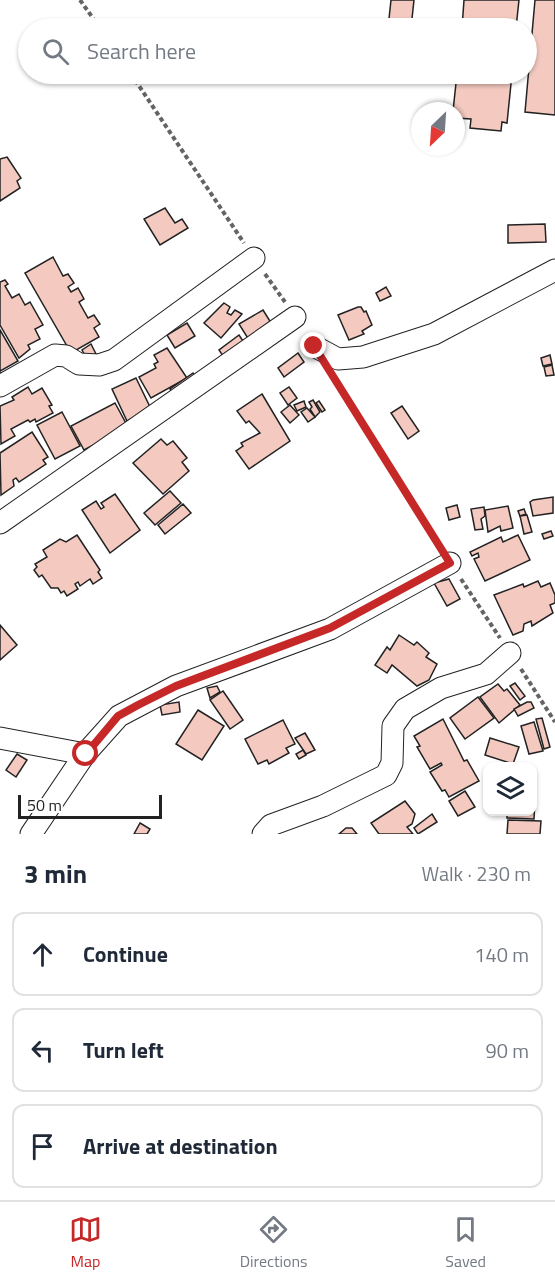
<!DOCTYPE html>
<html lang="en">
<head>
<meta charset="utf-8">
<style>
  body { margin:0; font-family:"Titillium Web",sans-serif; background:#f6f6f7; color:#1f2937 }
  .controls { position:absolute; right:18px; bottom:18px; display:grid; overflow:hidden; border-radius:12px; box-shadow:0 2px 4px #0004 }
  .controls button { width:54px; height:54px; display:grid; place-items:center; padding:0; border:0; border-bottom:2px solid #e0e1e3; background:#fff; color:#1f2937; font:30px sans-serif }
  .compass { position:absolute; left:411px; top:102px; width:54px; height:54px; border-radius:50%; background:#fff; box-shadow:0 2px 4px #0004; rotate:205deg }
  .scale { position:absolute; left:18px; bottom:15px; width:144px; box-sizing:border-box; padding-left:6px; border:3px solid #222; border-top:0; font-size:16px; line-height:21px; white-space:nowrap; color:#222; -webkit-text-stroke:4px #fff; paint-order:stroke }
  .stop { position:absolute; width:18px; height:18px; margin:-14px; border:4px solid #c62828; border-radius:50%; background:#fff }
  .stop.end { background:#c62828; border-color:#fff; box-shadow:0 2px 6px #0008 }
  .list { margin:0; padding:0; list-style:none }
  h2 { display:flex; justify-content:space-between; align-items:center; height:78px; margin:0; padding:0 24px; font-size:26px }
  h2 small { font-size:20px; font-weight:400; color:#747a83 }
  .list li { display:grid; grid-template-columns:39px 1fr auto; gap:18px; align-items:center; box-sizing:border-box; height:84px; margin:0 12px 12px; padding:0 12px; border:2px solid #e0e1e3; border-radius:12px }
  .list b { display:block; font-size:22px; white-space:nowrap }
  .list em { font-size:20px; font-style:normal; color:#747a83 }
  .icon { flex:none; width:33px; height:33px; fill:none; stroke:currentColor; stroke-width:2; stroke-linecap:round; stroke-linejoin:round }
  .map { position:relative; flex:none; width:555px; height:834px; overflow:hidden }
  .search { position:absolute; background:#fff; box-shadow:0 2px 4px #0004; left:18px; right:18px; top:18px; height:66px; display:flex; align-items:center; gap:15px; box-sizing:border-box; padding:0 21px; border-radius:33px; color:#747a83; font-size:22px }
  .sheet { height:366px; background:#fff }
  nav { display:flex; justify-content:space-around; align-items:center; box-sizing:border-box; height:84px; border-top:2px solid #e0e1e3; background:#fff; font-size:16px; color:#747a83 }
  nav a { display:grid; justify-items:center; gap:3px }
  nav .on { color:#c62828 }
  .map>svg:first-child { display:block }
  .building { fill:#f3c9c0; stroke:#222; stroke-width:1.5 }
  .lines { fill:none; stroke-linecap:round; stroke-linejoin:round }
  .minor-casing { stroke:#222; stroke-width:23 }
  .path { stroke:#646464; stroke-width:4; stroke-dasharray:4.5 3; stroke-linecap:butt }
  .minor { stroke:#fff; stroke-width:21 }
  .route { stroke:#c62828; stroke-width:8 }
</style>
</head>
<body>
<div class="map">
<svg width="555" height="834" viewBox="0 0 555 834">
  <rect width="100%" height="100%" fill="#fff"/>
  <g class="building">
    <path d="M 391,0 L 414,0 L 411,28 L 388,28 Z"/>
    <path d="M 464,0 L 519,0 L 516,28 L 462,28 Z"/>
    <path d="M 535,0 L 555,0 L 555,115 L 525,112 Z"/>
    <path d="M 457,74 L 512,74 L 507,123 L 502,122 L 501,131 L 470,128 L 471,119 L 456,118 L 456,111 L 453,111 Z"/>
    <path d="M 7,157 L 21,178 L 17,181 L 20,188 L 0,201 L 0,159 Z"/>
    <path d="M 165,208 L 175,223 L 182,219 L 188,228 L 160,245 L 144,219 Z"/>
    <path d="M 545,224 L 546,242 L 508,243 L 508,225 Z"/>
    <path d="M 53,257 L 63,276 L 68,274 L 74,283 L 68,287 L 71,292 L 78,288 L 84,299 L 79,302 L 88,318 L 94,315 L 100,324 L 94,328 L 99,337 L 71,353 L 25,273 Z"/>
    <path d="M 5,280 L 8,284 L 5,286 L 12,298 L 19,294 L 25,305 L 30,302 L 43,325 L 35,329 L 40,339 L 28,345 L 30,349 L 19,358 L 0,325 L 0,282 Z"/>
    <path d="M 386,287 L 391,296 L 380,301 L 376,293 Z"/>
    <path d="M 224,303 L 230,307 L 227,313 L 231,315 L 235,310 L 242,314 L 221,338 L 204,323 Z"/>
    <path d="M 358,307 L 361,307 L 364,312 L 366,311 L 372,325 L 362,331 L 364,334 L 349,340 L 338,315 Z"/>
    <path d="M 263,310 L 273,326 L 249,340 L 239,324 Z"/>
    <path d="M 187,323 L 195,336 L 175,348 L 167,335 Z"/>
    <path d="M 0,330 L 18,361 L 0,371 L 0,375 Z"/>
    <path d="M 239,335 L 245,344 L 225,359 L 219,350 Z"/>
    <path d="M 91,344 L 96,354 L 87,359 L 82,350 Z"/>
    <path d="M 167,348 L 187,378 L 151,398 L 139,377 L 156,368 L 154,364 L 158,362 L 154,355 Z"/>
    <path d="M 298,353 L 304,362 L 284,377 L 278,368 Z"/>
    <path d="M 550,355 L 552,364 L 543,366 L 541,358 Z"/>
    <path d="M 552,365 L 554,375 L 546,376 L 544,367 Z"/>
    <path d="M 193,373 L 198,382 L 174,396 L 170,389 Z"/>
    <path d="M 136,378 L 151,409 L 127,421 L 112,389 Z"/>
    <path d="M 28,387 L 32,394 L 42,388 L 52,405 L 49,406 L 53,413 L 36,422 L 35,419 L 30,422 L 28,420 L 11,429 L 15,436 L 1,444 L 0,406 L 14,400 L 12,397 Z"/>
    <path d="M 289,387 L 297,398 L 288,405 L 280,393 Z"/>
    <path d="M 262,394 L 290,441 L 249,469 L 236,451 L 243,446 L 241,443 L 260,433 L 249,421 L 246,423 L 237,411 Z"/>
    <path d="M 313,400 L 320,412 L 315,417 L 310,409 L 312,407 L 309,402 Z"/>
    <path d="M 304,401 L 306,407 L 297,411 L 294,405 Z"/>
    <path d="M 319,401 L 325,410 L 322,412 L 316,403 Z"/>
    <path d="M 115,403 L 128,427 L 84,450 L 71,426 Z"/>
    <path d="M 290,405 L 299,415 L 290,423 L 281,412 Z"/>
    <path d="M 402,406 L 419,431 L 408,439 L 391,413 Z"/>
    <path d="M 307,408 L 315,417 L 308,422 L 301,412 Z"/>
    <path d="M 62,412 L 80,446 L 55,459 L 37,425 Z"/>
    <path d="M 32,432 L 48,457 L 43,460 L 46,464 L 19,482 L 16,478 L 13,480 L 14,486 L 1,495 L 0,453 Z"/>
    <path d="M 161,439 L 167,445 L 173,441 L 187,458 L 182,462 L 189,471 L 163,494 L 133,463 Z"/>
    <path d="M 170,491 L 181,503 L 155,525 L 144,513 Z"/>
    <path d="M 115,494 L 140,530 L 110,553 L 82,510 L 96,501 L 101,509 L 104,507 L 101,503 Z"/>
    <path d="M 553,497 L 553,513 L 533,516 L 530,502 L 533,500 Z"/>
    <path d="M 183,504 L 191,513 L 165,534 L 158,525 Z"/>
    <path d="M 457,505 L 460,517 L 449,520 L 446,508 Z"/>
    <path d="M 508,506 L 513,528 L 501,531 L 500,526 L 488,532 L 485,510 Z"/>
    <path d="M 484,507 L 485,516 L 481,519 L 483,529 L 475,530 L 471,509 Z"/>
    <path d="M 524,509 L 526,514 L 520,516 L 518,511 Z"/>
    <path d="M 527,515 L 532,532 L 524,534 L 520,516 Z"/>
    <path d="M 551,531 L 553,536 L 544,539 L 542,534 Z"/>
    <path d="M 77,535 L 100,570 L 98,572 L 102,578 L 93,584 L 90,579 L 80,586 L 78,582 L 75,584 L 78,589 L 67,596 L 64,591 L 61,593 L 58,588 L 51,588 L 42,575 L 39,577 L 34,570 L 37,567 L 35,564 L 47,557 L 43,550 L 60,539 L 66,542 Z"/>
    <path d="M 518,535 L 530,560 L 485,581 L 474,559 L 479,557 L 478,553 L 472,556 L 470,552 L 501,537 L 503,542 Z"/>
    <path d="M 449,579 L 460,599 L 447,606 L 434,583 Z"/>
    <path d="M 538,581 L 541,587 L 550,583 L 555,595 L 555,603 L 550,605 L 553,613 L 532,626 L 531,621 L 524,624 L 523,631 L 513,635 L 494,595 L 523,584 L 524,587 Z"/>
    <path d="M 0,625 L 17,645 L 0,660 Z"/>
    <path d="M 399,635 L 414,645 L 417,642 L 429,653 L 426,657 L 437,664 L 429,680 L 417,686 L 392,665 L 387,673 L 375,665 L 387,647 L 390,650 Z"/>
    <path d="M 515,683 L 525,696 L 520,700 L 510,686 Z"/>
    <path d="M 498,684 L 504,691 L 507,689 L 520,705 L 499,723 L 480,697 Z"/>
    <path d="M 217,686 L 220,692 L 210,698 L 207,688 Z"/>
    <path d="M 223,691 L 243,720 L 230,729 L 210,700 Z"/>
    <path d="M 478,697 L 494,718 L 465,739 L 450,718 Z"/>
    <path d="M 179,702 L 180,712 L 162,715 L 160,705 Z"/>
    <path d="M 527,702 L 531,702 L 534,708 L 518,716 L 514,709 Z"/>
    <path d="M 198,710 L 224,726 L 202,760 L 176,744 Z"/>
    <path d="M 542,718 L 550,747 L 544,749 L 536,719 Z"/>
    <path d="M 443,719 L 464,761 L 467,760 L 479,781 L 449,797 L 445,790 L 442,791 L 430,772 L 442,765 L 441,763 L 430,769 L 417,747 L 420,746 L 414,736 Z"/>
    <path d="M 283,720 L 295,744 L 286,748 L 289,753 L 269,764 L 267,760 L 258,764 L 245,739 Z"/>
    <path d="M 534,722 L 543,751 L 529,754 L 521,726 Z"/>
    <path d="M 305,733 L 315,750 L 306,754 L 295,738 Z"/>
    <path d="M 490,738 L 519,747 L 513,764 L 485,755 Z"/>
    <path d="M 303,750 L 306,755 L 299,759 L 296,754 Z"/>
    <path d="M 17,754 L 27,760 L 16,777 L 6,770 Z"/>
    <path d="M 532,778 L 536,778 L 534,819 L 507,818 L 507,812 L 532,812 Z"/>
    <path d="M 465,791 L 475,807 L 458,816 L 449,801 Z"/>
    <path d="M 405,801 L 415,814 L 412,824 L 407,827 L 413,834 L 379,834 L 371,823 Z"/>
    <path d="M 432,814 L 437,822 L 418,834 L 414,828 Z"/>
    <path d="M 508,820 L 541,821 L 540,834 L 507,834 Z"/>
    <path d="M 140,823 L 150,829 L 147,834 L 134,834 Z"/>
    <path d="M 346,828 L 352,828 L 357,834 L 339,834 Z"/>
  </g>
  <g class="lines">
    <defs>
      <g id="minor">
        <path d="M 314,346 L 338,359 L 363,357 L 434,334 L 555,270"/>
        <path d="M 0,386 L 55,355 L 66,356 L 79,364 L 99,365 L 114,360 L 254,258"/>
        <path d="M 0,523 L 295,317"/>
        <path d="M 0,738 L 85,754"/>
        <path d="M 31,834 L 85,754 L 119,716 L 176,686 L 330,629 L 450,563"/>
        <path d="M 263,834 L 271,825 L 323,806 L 386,775 L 392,763 L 393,726 L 405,709 L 441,688 L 486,674 L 510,653"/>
      </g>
    </defs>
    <use href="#minor" class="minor-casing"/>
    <g class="path">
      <path d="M 80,0 L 100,28"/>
      <path d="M 131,74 L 244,243"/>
      <path d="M 265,274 L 285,302"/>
      <path d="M 335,379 L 440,548"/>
      <path d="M 461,579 L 500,638"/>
      <path d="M 521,669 L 555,722"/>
    </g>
    <use href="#minor" class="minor"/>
  </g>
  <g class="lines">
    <path class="route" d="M 86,754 L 118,716 L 138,705 L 176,686 L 330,628 L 450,563 L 314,346"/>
  </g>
</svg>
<div class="controls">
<button><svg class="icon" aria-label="layers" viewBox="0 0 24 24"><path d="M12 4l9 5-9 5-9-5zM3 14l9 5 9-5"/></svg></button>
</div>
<svg class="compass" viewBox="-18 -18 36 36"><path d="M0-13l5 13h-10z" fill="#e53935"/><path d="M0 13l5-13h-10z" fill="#747a83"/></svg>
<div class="scale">50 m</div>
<div class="stop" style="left:86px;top:754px"></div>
<div class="stop end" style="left:314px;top:346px"></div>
<div class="search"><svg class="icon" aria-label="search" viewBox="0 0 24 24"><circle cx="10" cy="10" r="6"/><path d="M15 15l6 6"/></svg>Search here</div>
</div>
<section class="sheet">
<h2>3 min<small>Walk · 230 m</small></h2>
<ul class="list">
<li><svg class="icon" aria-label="ahead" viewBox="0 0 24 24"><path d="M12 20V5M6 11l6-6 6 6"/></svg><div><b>Continue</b></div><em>140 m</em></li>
<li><svg class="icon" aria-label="left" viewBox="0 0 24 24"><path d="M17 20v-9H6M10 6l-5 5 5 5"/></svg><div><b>Turn left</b></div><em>90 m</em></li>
<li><svg class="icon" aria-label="arrive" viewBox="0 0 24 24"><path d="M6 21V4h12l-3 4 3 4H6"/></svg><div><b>Arrive at destination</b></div></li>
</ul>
</section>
<nav>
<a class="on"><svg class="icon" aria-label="map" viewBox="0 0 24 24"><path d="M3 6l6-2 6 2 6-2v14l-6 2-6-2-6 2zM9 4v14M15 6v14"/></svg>Map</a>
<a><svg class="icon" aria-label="directions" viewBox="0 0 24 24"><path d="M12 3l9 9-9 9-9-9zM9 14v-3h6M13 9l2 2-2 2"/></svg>Directions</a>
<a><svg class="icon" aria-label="saved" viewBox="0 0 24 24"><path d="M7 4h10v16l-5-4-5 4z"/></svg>Saved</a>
</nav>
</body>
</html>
